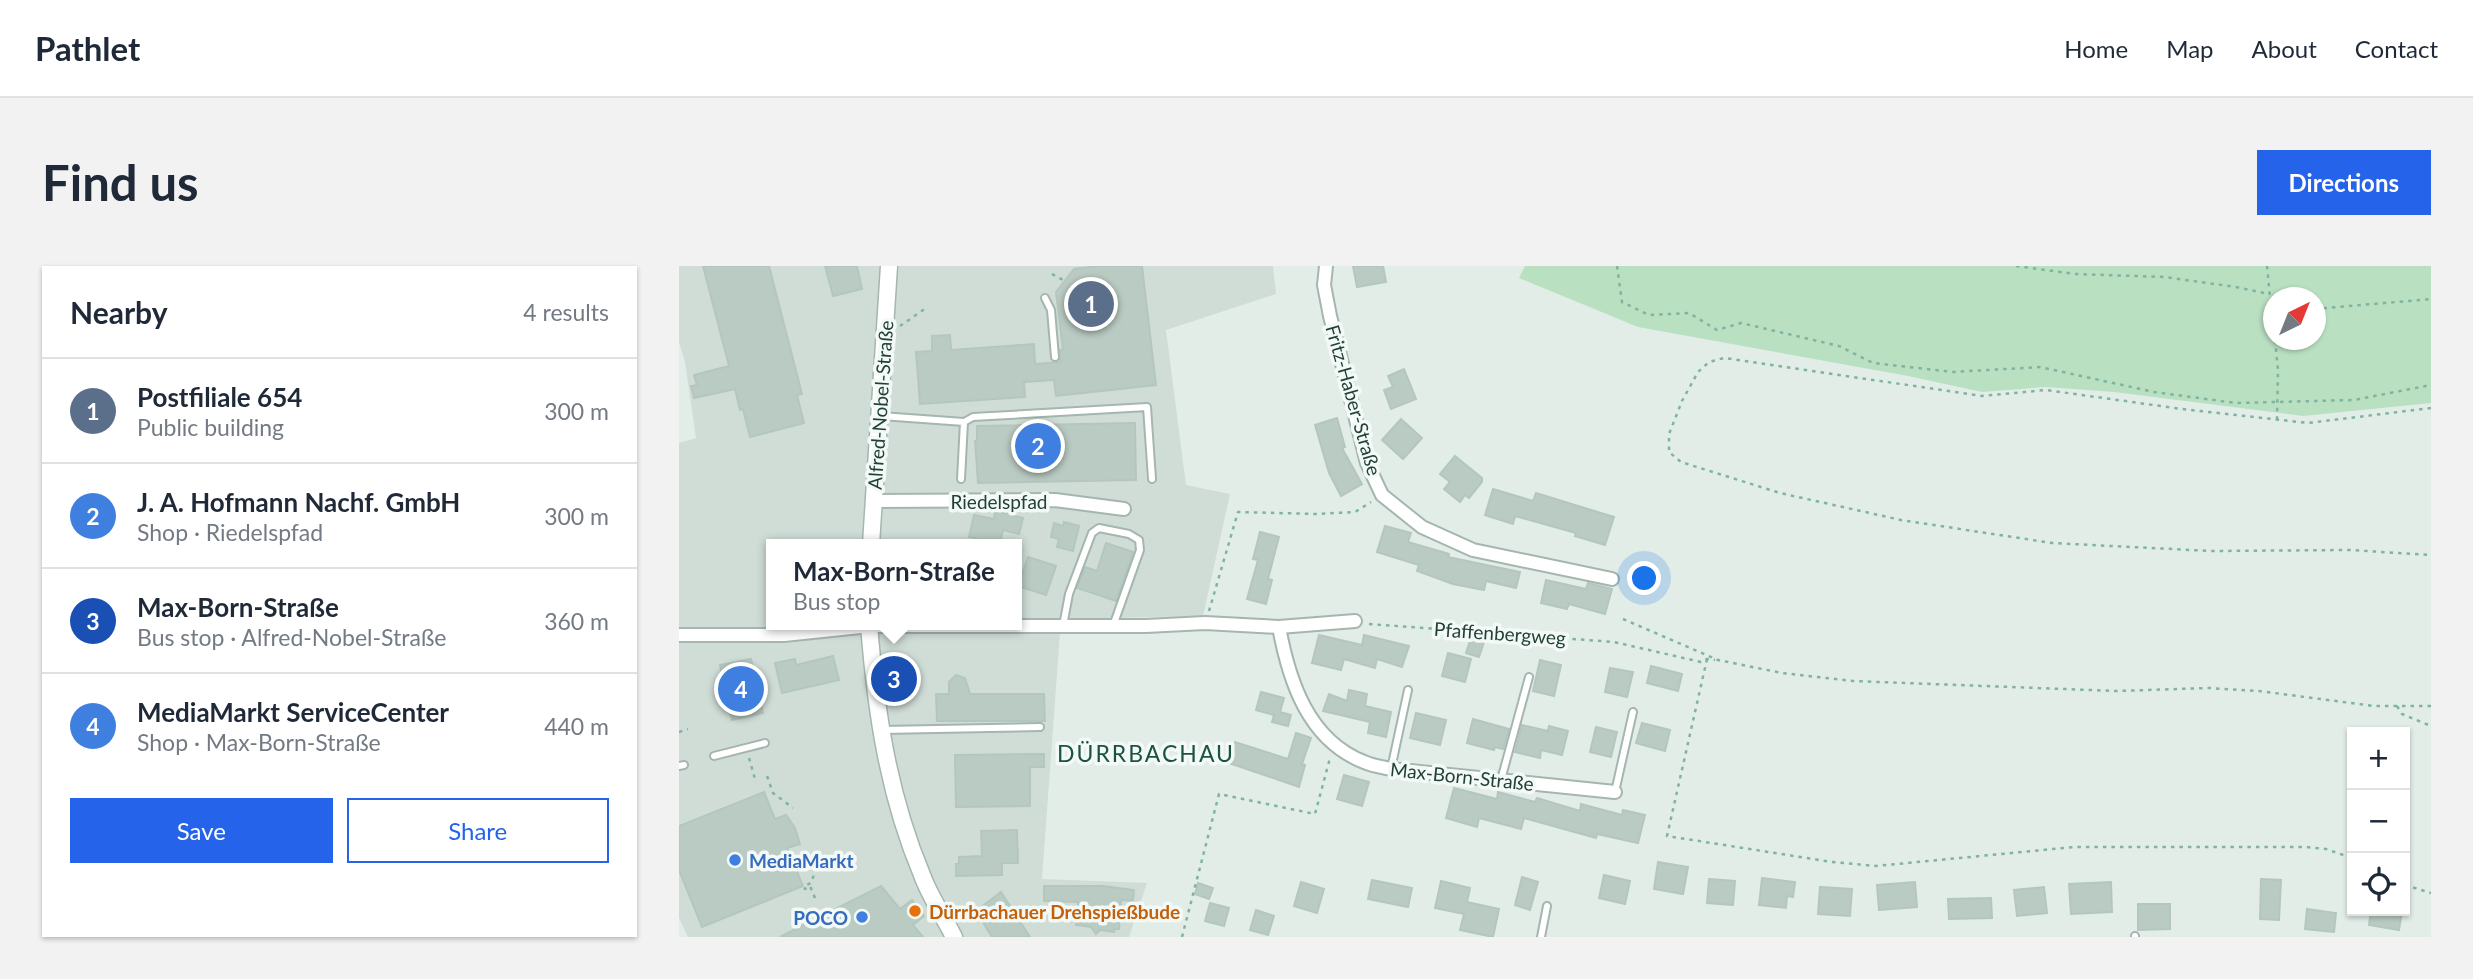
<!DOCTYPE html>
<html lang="en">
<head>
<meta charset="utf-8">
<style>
  body { margin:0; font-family:Lato,sans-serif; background:#f2f2f3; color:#1f2937 }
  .controls { position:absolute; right:21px; bottom:21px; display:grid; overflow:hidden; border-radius:0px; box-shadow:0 2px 5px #0004 }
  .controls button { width:63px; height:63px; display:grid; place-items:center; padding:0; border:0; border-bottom:2px solid #e0e1e3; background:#fff; color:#1f2937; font:35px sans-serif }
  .compass { position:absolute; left:1584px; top:21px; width:63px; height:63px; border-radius:50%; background:#fff; box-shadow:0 2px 5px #0004; rotate:43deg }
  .you { position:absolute; left:966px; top:313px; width:24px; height:24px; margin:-18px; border:5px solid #fff; border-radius:50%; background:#1a73e8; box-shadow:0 0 0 10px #1a73e833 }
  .badge { display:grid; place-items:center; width:46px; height:46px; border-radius:50%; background:#2563eb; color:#fff; font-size:23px; font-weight:700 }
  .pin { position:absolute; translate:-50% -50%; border:4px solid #fff; box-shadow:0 2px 7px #0006 }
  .popup { position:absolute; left:87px; top:273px; width:256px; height:91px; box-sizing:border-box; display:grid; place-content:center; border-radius:0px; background:#fff; filter:drop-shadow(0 2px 5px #0005); font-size:23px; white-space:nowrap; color:#747a83 }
  .popup b { font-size:26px; color:#1f2937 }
  .popup::after { content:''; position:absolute; left:50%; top:100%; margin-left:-14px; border:14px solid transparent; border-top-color:#fff }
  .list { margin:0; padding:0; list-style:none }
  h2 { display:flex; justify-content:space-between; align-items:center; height:91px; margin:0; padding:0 28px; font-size:30px }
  h2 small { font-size:23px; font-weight:400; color:#747a83 }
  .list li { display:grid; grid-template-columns:46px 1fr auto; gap:21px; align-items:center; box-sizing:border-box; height:105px; padding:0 28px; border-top:2px solid #e0e1e3 }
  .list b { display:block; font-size:26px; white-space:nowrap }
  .list p { margin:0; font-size:23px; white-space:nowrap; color:#747a83 }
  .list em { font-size:23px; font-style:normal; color:#747a83 }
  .actions { display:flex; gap:14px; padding:21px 28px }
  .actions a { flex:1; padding:16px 0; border:2px solid #2563eb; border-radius:0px; text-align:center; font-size:24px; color:#2563eb }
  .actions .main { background:#2563eb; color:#fff }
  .icon { flex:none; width:38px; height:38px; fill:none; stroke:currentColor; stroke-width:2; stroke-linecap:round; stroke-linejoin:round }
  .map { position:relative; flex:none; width:1752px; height:671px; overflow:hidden; border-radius:0px }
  header { display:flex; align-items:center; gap:42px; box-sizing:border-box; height:98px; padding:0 35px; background:#fff; border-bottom:2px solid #e0e1e3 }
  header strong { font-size:33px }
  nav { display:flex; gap:38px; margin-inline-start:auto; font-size:24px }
  .intro { display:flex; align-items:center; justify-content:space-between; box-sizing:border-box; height:168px; padding:0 42px }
  h1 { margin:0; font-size:49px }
  .button { padding:18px 32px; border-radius:0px; background:#2563eb; color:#fff; font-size:24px; font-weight:700 }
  main { display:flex; gap:42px; padding:0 42px }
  aside { flex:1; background:#fff; border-radius:0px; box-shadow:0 2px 5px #0004 }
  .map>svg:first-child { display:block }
  .built { fill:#d0ddd7; fill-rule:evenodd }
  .green { fill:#bae0c2; fill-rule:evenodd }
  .building { fill:#bacbc3; stroke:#b4c7be; stroke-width:2 }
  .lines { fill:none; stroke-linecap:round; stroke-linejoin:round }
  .service-casing { stroke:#a4b6af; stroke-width:10 }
  .minor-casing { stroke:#a4b6af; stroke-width:16 }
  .tertiary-casing { stroke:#a4b6af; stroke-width:19 }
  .path { stroke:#80b3a0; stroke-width:2.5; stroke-dasharray:3.5 5; stroke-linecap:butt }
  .service { stroke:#fff; stroke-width:6 }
  .minor { stroke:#fff; stroke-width:12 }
  .tertiary { stroke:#fff; stroke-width:16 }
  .shop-dot { fill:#3f7fe0; stroke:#f3f9f6; stroke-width:2.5 }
  .food-dot { fill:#e8710a; stroke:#f3f9f6; stroke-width:2.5 }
  .labels { text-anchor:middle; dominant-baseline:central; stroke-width:7; stroke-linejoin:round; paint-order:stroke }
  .street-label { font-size:19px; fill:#214036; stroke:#f3f9f6 }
  .shop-label { font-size:19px; font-weight:bold; fill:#366cbe; stroke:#f3f9f6; text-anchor:start }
  .food-label { font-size:19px; font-weight:bold; fill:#c56008; stroke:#f3f9f6; text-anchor:start }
  .quarter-label { font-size:23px; letter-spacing:2px; fill:#1b5343; stroke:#f3f9f6 }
</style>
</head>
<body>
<header>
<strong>Pathlet</strong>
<nav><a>Home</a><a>Map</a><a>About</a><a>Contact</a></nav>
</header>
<div class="intro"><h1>Find us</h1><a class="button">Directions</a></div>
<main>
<aside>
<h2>Nearby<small>4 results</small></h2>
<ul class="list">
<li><span class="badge" style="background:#5c6f8a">1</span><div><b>Postfiliale 654</b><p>Public building</p></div><em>300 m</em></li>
<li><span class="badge" style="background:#3f7fe0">2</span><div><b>J. A. Hofmann Nachf. GmbH</b><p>Shop · Riedelspfad</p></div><em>300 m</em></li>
<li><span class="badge" style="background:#1a4fb4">3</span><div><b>Max-Born-Straße</b><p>Bus stop · Alfred-Nobel-Straße</p></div><em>360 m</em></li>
<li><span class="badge" style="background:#3f7fe0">4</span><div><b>MediaMarkt ServiceCenter</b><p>Shop · Max-Born-Straße</p></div><em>440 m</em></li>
</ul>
<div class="actions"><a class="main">Save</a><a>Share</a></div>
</aside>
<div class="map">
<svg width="1752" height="671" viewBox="0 0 1752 671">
  <rect width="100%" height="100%" fill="#e2ede8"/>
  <path class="built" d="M 0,0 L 594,0 L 597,28 L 487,64 L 507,219 L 551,228 L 524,350 L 382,353 L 363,613 L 468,617 L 450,671 L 9,671 L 0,652 L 0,177 L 17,172 L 6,96 L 0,76 ZM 92,278 L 338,278 L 338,359 L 92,359 Z"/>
  <path class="green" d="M 846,0 L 1752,0 L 1752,137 L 1624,150 L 1435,126 L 1367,121 L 1303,126 L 1229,110 L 959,61 L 840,12 ZM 1594,32 L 1636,32 L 1636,74 L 1594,74 Z"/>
  <g class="building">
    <path d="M 24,0 L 90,0 L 123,128 L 118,129 L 125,157 L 71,171 L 64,143 L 61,144 L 56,123 L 15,132 L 12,120 L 18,119 L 15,109 L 50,100 Z"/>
    <path d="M 146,0 L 178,0 L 183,23 L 154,30 Z"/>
    <path d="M 420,0 L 463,0 L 477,119 L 377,130 L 375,114 L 345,116 L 346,131 L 241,138 L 237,86 L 253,85 L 253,70 L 271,69 L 272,84 L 355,78 L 356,98 L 381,96 L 381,84 L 384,84 L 377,26 L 395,3 Z"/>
    <path d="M 674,0 L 704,0 L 707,16 L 678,21 Z"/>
    <path d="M 725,103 L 737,133 L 712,143 L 705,124 L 714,121 L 709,110 Z"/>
    <path d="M 658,152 L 666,181 L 663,182 L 683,218 L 662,230 L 650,207 L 636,159 Z"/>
    <path d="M 722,153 L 743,172 L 724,193 L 703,174 Z"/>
    <path d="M 456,157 L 457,214 L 299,217 L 296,175 L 298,175 L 298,160 Z"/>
    <path d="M 776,190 L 803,212 L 803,216 L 790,232 L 786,229 L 781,236 L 765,223 L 771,216 L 761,208 Z"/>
    <path d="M 814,223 L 854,235 L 857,227 L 935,251 L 926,279 L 896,270 L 897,267 L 836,250 L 834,258 L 806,249 Z"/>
    <path d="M 316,245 L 344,252 L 340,268 L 324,264 L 321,277 L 290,271 L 295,249 L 315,253 Z"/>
    <path d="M 385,256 L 400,260 L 394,285 L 378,281 L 380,273 L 372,271 L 375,257 L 384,260 Z"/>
    <path d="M 706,260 L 732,267 L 729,276 L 770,288 L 769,291 L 841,306 L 837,322 L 807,315 L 805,324 L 774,318 L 738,305 L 740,299 L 698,286 Z"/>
    <path d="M 581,266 L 600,271 L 589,313 L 593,314 L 587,338 L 568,333 L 579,294 L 574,293 Z"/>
    <path d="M 427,277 L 454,286 L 437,335 L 398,322 L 406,301 L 418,305 Z"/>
    <path d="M 349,291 L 377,300 L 367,329 L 339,320 Z"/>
    <path d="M 867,314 L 907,323 L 909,317 L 933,323 L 926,348 L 890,338 L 888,343 L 862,337 Z"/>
    <path d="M 640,369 L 683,379 L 685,369 L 730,380 L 723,401 L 698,393 L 696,402 L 665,393 L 662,404 L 633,397 Z"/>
    <path d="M 792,372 L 805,376 L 800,391 L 787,387 Z"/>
    <path d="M 769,387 L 792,393 L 786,416 L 763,410 Z"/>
    <path d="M 154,390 L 160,414 L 103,427 L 96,397 L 116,393 L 117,399 Z"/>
    <path d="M 72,393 L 84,447 L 53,454 L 41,399 Z"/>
    <path d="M 861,394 L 882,399 L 875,430 L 854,425 Z"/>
    <path d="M 972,400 L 1003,408 L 999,425 L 968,417 Z"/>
    <path d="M 931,402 L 954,406 L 948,431 L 926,426 Z"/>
    <path d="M 277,409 L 286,412 L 291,428 L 365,428 L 366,455 L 258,455 L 257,428 L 270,428 L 270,416 Z"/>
    <path d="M 670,424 L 688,428 L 686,440 L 712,446 L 707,471 L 689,467 L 691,456 L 644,445 L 650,428 L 668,435 Z"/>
    <path d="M 582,426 L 605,432 L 601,446 L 612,449 L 609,460 L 593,456 L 595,449 L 577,444 Z"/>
    <path d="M 737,447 L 767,454 L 761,479 L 731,472 Z"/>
    <path d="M 794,453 L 830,463 L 824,483 L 816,481 L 815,484 L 788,477 Z"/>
    <path d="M 963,457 L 991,464 L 986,485 L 957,477 Z"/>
    <path d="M 843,459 L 869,465 L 870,460 L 889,465 L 883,489 L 862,484 L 861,492 L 836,486 Z"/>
    <path d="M 917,461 L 938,466 L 932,491 L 911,486 Z"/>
    <path d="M 617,467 L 632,472 L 623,498 L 626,499 L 620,521 L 550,497 L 556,476 L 609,493 Z"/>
    <path d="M 365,488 L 365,501 L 351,501 L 351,540 L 277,541 L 276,489 Z"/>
    <path d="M 665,509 L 690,516 L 683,540 L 658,533 Z"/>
    <path d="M 775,522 L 818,533 L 819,526 L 856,536 L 858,532 L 901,545 L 902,538 L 943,549 L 944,544 L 966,549 L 959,577 L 918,568 L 917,572 L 845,552 L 842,563 L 800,552 L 798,561 L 767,552 Z"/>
    <path d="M 85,526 L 96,553 L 107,549 L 116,562 L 121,578 L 108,582 L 124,620 L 23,661 L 0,604 L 0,560 Z"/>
    <path d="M 338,564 L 339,597 L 323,597 L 323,609 L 277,610 L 277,598 L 280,598 L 280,591 L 303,590 L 302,565 Z"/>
    <path d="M 979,596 L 1009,601 L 1004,628 L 975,623 Z"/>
    <path d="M 925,609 L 951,615 L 946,638 L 920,632 Z"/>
    <path d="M 843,611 L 859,616 L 851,644 L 836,639 Z"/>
    <path d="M 1083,612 L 1116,616 L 1114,631 L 1108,630 L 1107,642 L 1080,639 Z"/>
    <path d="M 1030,613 L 1056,615 L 1054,639 L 1028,637 Z"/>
    <path d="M 1582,613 L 1602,614 L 1600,654 L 1581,653 Z"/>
    <path d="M 693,614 L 733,622 L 729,641 L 689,633 Z"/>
    <path d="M 762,615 L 791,622 L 788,636 L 820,643 L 814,671 L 781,664 L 785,648 L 756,642 Z"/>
    <path d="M 622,616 L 645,623 L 638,647 L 615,640 Z"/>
    <path d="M 1236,616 L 1238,641 L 1200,644 L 1198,619 Z"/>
    <path d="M 1432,616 L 1433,646 L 1392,648 L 1390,618 Z"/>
    <path d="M 519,617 L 534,622 L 530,633 L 516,628 Z"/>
    <path d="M 202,620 L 221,643 L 233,634 L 245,650 L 234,659 L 244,671 L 101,671 Z"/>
    <path d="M 365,620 L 424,620 L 455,624 L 454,635 L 442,634 L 440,663 L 436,663 L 435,666 L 421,664 L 417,668 L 412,661 L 397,659 L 399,636 L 365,635 Z"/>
    <path d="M 1141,621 L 1173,623 L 1171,650 L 1139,648 Z"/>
    <path d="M 1365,621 L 1368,647 L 1338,650 L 1335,624 Z"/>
    <path d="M 322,626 L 351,671 L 313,671 L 297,645 Z"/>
    <path d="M 1312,632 L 1313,652 L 1270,653 L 1269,633 Z"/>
    <path d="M 531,637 L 550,642 L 545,660 L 526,655 Z"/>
    <path d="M 1459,638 L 1491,638 L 1491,663 L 1459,664 Z"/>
    <path d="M 1628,643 L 1657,647 L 1655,666 L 1626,663 Z"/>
    <path d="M 577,644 L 595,650 L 589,669 L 571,664 Z"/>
    <path d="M 1692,645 L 1723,645 L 1720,664 L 1690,659 Z"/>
  </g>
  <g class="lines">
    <defs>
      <g id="service">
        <path d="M 366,32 L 372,44 L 376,91"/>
        <path d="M 202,150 L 285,156 L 282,213"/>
        <path d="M 285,156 L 294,151 L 468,141 L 473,213"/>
        <path d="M 384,360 L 390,328 L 413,267 L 420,262 L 450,268 L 460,274 L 461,284 L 434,360"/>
        <path d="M 203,464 L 361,461"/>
        <path d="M 35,490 L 86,477"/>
        <path d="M 0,500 L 5,499"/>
        <path d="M 712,503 L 729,424"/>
        <path d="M 822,514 L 850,411"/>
        <path d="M 936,526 L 954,446"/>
        <path d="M 862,671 L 868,640"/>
        <path d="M 1456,671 L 1456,670"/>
      </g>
      <g id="minor">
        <path d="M 647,0 L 645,19 L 651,50 L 688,197 L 703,229 L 743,261 L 794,284 L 933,313"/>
        <path d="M 195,235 L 376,234 L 445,243"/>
        <path d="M 600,361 C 610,415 629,474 685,496 C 694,500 703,501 712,503 L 936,526"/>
        <path d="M 0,369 L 105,369 L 191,360 L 467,360 L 526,357 L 600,361 L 676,355"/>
      </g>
      <g id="tertiary">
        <path d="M 192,278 L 210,0"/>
        <path d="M 190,359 C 197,446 209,528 243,609 C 251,631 265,651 275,671"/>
      </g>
    </defs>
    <use href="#service" class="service-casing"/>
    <use href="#minor" class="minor-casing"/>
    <use href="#tertiary" class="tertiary-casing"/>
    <g class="path">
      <path d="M 938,0 L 943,36 L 970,49 L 1010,47 L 1038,64 L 1062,57 L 1160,80 L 1194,97 L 1274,106 L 1361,101 L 1475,126 L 1557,137 L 1675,134 L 1752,119"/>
      <path d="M 1337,0 L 1396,8 L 1485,11 L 1557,21 L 1590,28"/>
      <path d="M 1588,0 L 1594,64"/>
      <path d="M 373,8 L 386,15"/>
      <path d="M 1636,43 L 1752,33"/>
      <path d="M 221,60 L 247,42"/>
      <path d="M 1596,74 L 1599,104 L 1598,153"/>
      <path d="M 1752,142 L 1629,157 L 1503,143 L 1367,124 L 1303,130 L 1045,92 L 1030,96 L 1019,106 L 1003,135 L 990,168 L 990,186 L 1002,196 L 1101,227 L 1222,254 L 1373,277 L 1532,285 L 1671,284 L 1752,289"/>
      <path d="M 530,345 L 559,246 L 638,248 L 676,246 L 692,236"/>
      <path d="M 944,353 L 1039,394 L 1103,407 L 1174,415 L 1437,425 L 1530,422 L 1580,425 L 1695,440 L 1718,440"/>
      <path d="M 690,358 L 935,376 L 1022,396 L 1028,393 L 1036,394"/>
      <path d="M 1028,393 L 988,570 L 1153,596 L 1197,600 L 1395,581 L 1627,581 L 1647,583 L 1673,592"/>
      <path d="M 1752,440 L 1718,440 L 1723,448 L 1752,460"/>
      <path d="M 0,466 L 9,463"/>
      <path d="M 70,492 L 76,513"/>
      <path d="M 88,510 L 94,527 L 114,542"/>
      <path d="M 1726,619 L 1752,627"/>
      <path d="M 136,632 L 131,620 L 126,623 L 125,620 L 132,617 L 138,600"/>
      <path d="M 503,671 L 540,528 L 636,548 L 651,492"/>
    </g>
    <use href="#service" class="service"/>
    <use href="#minor" class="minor"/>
    <use href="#tertiary" class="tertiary"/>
  </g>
  <g class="shop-dot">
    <circle cx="56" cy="594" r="7"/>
    <circle cx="183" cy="651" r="7"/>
  </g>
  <circle class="food-dot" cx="236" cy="645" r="7"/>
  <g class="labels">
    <g class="street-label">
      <text transform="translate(675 134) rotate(74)">Fritz-Haber-Straße</text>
      <text transform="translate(201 139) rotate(-86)">Alfred-Nobel-Straße</text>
      <text x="320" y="235">Riedelspfad</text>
      <text transform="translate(821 367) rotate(4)">Pfaffenbergweg</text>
      <text transform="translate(783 510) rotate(6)">Max-Born-Straße</text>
    </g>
    <g class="shop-label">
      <text x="70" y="594">MediaMarkt</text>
      <text x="169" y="651" text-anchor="end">POCO</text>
    </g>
    <g class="food-label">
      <text x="250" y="645">Dürrbachauer Drehspießbude</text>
    </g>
    <g class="quarter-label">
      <text x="467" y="487">DÜRRBACHAU</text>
    </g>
  </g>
</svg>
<div class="controls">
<button>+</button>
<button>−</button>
<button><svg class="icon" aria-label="locate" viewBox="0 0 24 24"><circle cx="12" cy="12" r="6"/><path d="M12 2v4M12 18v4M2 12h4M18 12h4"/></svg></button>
</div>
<svg class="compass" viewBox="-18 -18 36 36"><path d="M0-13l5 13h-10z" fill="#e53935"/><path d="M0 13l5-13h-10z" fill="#747a83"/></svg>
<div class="you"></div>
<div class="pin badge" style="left:412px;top:38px;background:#5c6f8a">1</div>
<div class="pin badge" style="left:359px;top:180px;background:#3f7fe0">2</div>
<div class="pin badge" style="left:215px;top:413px;background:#1a4fb4">3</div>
<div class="popup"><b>Max-Born-Straße</b>Bus stop</div>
<div class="pin badge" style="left:62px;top:423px;background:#3f7fe0">4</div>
</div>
</main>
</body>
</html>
